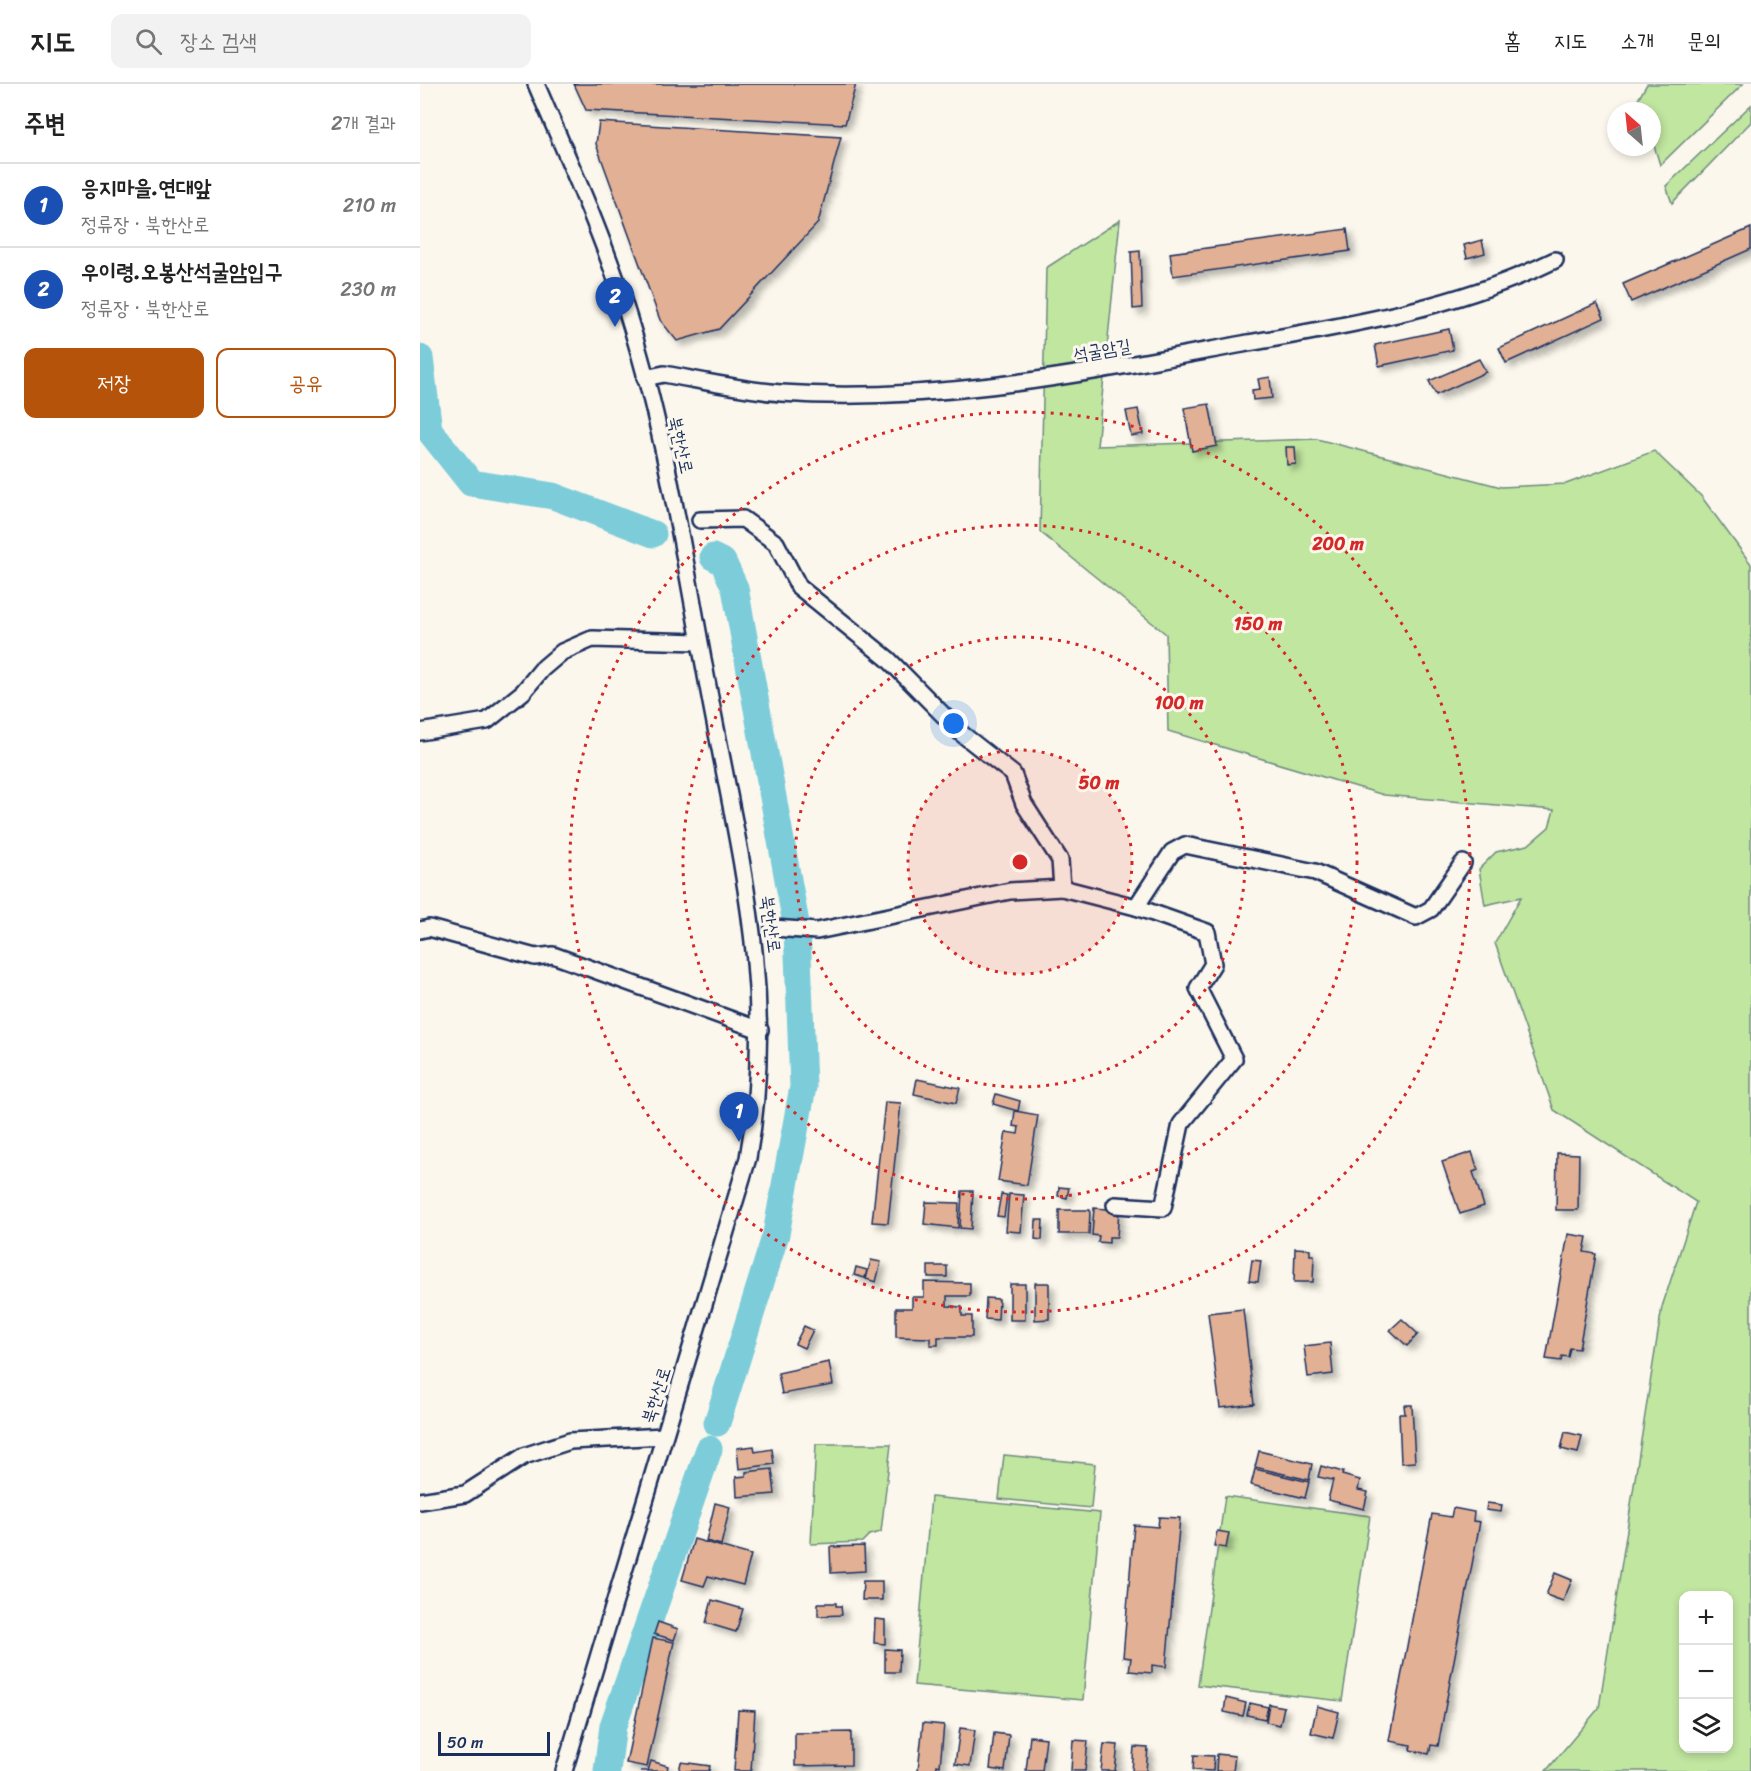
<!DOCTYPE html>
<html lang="ko">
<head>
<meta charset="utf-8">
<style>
  body { margin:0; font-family:Sriracha,"Poor Story",sans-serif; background:#f2f2f2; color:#222 }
  .controls { position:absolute; right:18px; bottom:18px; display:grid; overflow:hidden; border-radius:12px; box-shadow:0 3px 9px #0003 }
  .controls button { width:54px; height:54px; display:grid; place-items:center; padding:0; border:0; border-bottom:2px solid #e0e0e0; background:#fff; color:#222; font:30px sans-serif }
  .compass { position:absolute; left:1187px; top:18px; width:54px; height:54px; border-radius:50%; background:#fff; box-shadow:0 3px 9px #0003; rotate:333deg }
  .scale { position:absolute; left:18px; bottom:15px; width:112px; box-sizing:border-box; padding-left:6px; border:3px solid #1b2f5e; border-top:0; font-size:16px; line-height:21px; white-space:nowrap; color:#1b2f5e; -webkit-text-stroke:4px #fbf7ec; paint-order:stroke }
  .you { position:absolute; left:534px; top:640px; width:21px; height:21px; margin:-15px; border:4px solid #fff; border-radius:50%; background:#1a73e8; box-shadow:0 0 0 9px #1a73e833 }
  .badge { display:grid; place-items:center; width:39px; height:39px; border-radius:50%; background:#b45309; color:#fff; font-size:20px; font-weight:700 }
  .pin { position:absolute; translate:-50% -50px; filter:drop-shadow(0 2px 3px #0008) }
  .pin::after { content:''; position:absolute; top:32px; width:21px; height:18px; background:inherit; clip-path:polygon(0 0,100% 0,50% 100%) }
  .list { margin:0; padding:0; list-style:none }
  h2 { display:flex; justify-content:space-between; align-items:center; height:78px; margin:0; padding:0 24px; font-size:26px }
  h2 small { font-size:20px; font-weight:400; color:#767676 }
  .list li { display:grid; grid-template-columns:39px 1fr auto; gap:18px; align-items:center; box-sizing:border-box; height:84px; padding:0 24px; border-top:2px solid #e0e0e0 }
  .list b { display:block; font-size:22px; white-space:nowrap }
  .list p { margin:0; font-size:20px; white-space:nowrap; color:#767676 }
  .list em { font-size:20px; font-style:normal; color:#767676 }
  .actions { display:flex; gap:12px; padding:18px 24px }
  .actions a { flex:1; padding:14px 0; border:2px solid #b45309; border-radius:12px; text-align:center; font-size:21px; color:#b45309 }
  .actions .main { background:#b45309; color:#fff }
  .icon { flex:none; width:33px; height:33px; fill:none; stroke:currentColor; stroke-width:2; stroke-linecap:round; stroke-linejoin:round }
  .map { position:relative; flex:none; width:1331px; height:1687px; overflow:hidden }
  header { display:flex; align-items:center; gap:36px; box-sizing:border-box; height:84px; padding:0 30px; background:#fff; border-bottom:2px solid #e0e0e0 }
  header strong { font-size:28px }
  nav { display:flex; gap:33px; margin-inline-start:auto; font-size:21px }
  .search { width:420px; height:54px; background:#f2f2f2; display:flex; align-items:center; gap:15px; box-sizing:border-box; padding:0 21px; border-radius:12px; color:#767676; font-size:22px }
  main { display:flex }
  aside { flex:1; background:#fff }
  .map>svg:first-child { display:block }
  .green { fill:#c1e6a0; stroke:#6e8a7f; stroke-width:1.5; fill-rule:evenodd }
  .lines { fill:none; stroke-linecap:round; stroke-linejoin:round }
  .river { stroke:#7dccda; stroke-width:27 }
  .building { fill:#e2b094; stroke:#1b2f5e; stroke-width:1.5; filter:url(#shadow) }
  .minor-casing { stroke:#1b2f5e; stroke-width:20 }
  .minor { stroke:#fbf7ec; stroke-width:15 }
  .ring { fill:none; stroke:#d62828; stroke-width:3; stroke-dasharray:3 6 }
  .labels { text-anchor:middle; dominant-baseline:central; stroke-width:6; stroke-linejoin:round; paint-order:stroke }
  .street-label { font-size:18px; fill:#1b2f5e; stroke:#fbf7ec }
  .centre { fill:#d62828; stroke:#fbf7ec; stroke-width:3 }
  .ring-label { font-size:18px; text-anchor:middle; font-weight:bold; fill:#d62828; stroke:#fbf7ec; stroke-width:6; stroke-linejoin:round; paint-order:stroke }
</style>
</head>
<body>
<header>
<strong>지도</strong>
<div class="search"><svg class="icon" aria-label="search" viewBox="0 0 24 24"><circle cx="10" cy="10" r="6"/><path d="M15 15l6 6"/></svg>장소 검색</div>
<nav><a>홈</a><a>지도</a><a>소개</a><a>문의</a></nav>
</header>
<main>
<aside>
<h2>주변<small>2개 결과</small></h2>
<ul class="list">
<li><span class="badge" style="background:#1a4fb4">1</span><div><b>응지마을.연대앞</b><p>정류장 · 북한산로</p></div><em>210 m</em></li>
<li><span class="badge" style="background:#1a4fb4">2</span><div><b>우이령.오봉산석굴암입구</b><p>정류장 · 북한산로</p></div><em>230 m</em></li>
</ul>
<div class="actions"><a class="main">저장</a><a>공유</a></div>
</aside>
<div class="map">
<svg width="1331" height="1687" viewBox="0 0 1331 1687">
  <defs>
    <filter id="shadow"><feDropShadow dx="5" dy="5" stdDeviation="3" flood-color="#0004"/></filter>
  </defs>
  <rect width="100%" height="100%" fill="#fbf7ec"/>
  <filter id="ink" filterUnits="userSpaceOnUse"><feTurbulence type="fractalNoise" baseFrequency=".0167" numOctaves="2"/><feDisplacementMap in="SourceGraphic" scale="12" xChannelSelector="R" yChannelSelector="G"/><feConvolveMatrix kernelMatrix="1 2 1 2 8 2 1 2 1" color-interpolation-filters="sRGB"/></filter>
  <g filter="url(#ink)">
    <g class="green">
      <path d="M 1227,0 L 1323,0 L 1240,81 L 1232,55 L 1232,27 L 1219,27 L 1216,19 Z"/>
      <path d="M 1331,21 L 1331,38 L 1252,119 L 1246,102 Z"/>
      <path d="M 700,136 L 677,362 L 897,355 L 1081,403 L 1146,400 L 1234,367 L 1281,412 L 1331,480 L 1331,1687 L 1126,1687 L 1179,1624 L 1242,1223 L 1276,1118 L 1134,1026 L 1075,859 L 1101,813 L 1065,821 L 1059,785 L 1076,768 L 1108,761 L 1129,743 L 1134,726 L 964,711 L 748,647 L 746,550 L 620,448 L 626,184 ZM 1264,1512 L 1308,1512 L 1308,1664 L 1264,1664 Z"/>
      <path d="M 396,1360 L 471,1360 L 461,1448 L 449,1451 L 442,1458 L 391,1460 Z"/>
      <path d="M 584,1371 L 675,1380 L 671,1424 L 579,1415 Z"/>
      <path d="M 805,1412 L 950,1432 L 922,1617 L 778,1601 Z"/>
      <path d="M 511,1413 L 680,1429 L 663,1616 L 494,1601 Z"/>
    </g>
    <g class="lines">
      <g class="river">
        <path d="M 0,274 L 9,346 L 51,399 L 133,412 L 233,450"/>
        <path d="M 293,473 L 303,478 L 315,504 L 377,845 L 383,1003 L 356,1150 L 297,1339"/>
        <path d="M 187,1687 L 193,1642 L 289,1365"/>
      </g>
    </g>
    <g class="building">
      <path d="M 154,0 L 436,0 L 425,40 L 166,26 Z"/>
      <path d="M 179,38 L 421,53 L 398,139 L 299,245 L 257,257 L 240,236 L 176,60 Z"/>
      <path d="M 1331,144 L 1331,165 L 1211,218 L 1203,200 Z"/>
      <path d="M 927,145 L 930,167 L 753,192 L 750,169 Z"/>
      <path d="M 1062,156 L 1065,169 L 1047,174 L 1044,161 Z"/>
      <path d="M 720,167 L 722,224 L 713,225 L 711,168 Z"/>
      <path d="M 1177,219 L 1184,234 L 1086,279 L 1079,264 Z"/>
      <path d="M 1029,245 L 1033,266 L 959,282 L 955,261 Z"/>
      <path d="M 1059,275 L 1066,288 L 1016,311 L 1009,297 Z"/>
      <path d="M 850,293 L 852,314 L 833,316 L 832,306 L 840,305 L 838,295 Z"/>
      <path d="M 789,320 L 797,362 L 772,367 L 764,324 Z"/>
      <path d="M 718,325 L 723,350 L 711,352 L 706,327 Z"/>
      <path d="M 866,363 L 875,363 L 876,380 L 867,381 Z"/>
      <path d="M 497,995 L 540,1004 L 536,1019 L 494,1010 Z"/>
      <path d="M 576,1010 L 600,1017 L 598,1027 L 573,1020 Z"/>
      <path d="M 465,1018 L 481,1019 L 468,1139 L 452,1138 Z"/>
      <path d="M 595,1027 L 618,1031 L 607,1101 L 578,1097 L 586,1048 L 598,1050 L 599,1043 L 593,1042 Z"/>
      <path d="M 1052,1068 L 1058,1086 L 1053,1088 L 1064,1122 L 1040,1130 L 1022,1078 Z"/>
      <path d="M 1137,1069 L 1159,1070 L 1158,1126 L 1136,1126 Z"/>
      <path d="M 639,1103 L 649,1104 L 647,1114 L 638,1112 Z"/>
      <path d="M 542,1107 L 553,1107 L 551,1145 L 540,1144 Z"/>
      <path d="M 581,1110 L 587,1111 L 584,1133 L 577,1132 Z"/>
      <path d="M 589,1110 L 604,1111 L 601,1148 L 586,1147 Z"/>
      <path d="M 506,1118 L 539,1119 L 538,1144 L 504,1140 Z"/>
      <path d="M 674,1124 L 699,1126 L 697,1153 L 689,1153 L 689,1159 L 678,1158 L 679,1152 L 672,1151 Z"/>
      <path d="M 639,1126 L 670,1126 L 669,1150 L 639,1150 Z"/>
      <path d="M 616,1136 L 623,1136 L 622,1156 L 615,1155 Z"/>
      <path d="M 1148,1150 L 1167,1153 L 1164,1168 L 1176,1170 L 1159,1265 L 1150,1264 L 1148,1273 L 1142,1272 L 1141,1277 L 1126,1275 Z"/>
      <path d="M 875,1164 L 890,1165 L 890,1171 L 894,1171 L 893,1198 L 874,1198 Z"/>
      <path d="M 451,1176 L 461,1178 L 456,1198 L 446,1195 Z"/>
      <path d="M 832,1176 L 841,1177 L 838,1198 L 829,1197 Z"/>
      <rect x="508" y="1182" width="19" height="11"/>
      <path d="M 436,1183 L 447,1186 L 445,1194 L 434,1191 Z"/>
      <path d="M 504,1198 L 550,1199 L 550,1212 L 527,1212 L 527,1222 L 542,1223 L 542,1232 L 552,1232 L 552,1253 L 518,1253 L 518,1261 L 510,1261 L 510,1254 L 476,1253 L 476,1224 L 492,1224 L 492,1213 L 504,1213 Z"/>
      <path d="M 615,1199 L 629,1199 L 629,1235 L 615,1236 Z"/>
      <rect x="590" y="1200" width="15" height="36"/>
      <path d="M 566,1214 L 579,1215 L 578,1236 L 565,1235 Z"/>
      <path d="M 823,1225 L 834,1320 L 800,1324 L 788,1229 Z"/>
      <path d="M 982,1235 L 998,1250 L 987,1262 L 970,1246 Z"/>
      <path d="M 384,1242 L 393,1246 L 384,1264 L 375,1260 Z"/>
      <path d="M 910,1259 L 913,1290 L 888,1293 L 884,1262 Z"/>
      <path d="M 409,1278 L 413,1301 L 362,1310 L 358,1289 Z"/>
      <path d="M 984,1321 L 992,1321 L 995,1378 L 981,1379 L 979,1330 L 985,1330 Z"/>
      <path d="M 1145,1348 L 1162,1352 L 1158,1369 L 1141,1365 Z"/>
      <path d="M 334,1362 L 335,1368 L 352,1365 L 354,1380 L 319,1385 L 317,1364 Z"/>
      <path d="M 839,1367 L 892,1380 L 889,1396 L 835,1383 Z"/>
      <path d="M 901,1382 L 923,1388 L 922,1391 L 940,1396 L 938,1406 L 948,1408 L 944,1425 L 908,1416 L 913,1396 L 898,1393 Z"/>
      <path d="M 352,1385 L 355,1410 L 317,1413 L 316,1393 L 326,1392 L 326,1388 Z"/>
      <path d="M 835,1385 L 889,1398 L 885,1414 L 831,1401 Z"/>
      <path d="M 295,1419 L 310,1423 L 301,1461 L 286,1457 Z"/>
      <path d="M 1067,1419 L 1082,1421 L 1081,1428 L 1066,1426 Z"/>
      <path d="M 1033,1424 L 1054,1428 L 1053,1437 L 1060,1438 L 1018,1662 L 1011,1661 L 1009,1670 L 990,1666 L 991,1661 L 969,1657 L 1012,1430 L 1031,1433 Z"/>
      <path d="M 739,1433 L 760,1434 L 746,1583 L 732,1581 L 732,1589 L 709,1587 L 711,1574 L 703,1573 L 714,1441 L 738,1443 Z"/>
      <path d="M 797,1447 L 809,1449 L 806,1464 L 794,1462 Z"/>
      <path d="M 274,1455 L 331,1471 L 323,1501 L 288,1492 L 284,1502 L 262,1496 Z"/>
      <path d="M 444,1462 L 445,1487 L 411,1489 L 410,1463 Z"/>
      <path d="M 1135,1489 L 1152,1496 L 1143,1517 L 1126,1511 Z"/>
      <path d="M 443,1497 L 462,1497 L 462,1516 L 442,1516 Z"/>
      <path d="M 292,1516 L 323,1525 L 316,1548 L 286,1539 Z"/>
      <path d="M 398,1519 L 416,1519 L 416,1522 L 421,1522 L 422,1531 L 398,1532 Z"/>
      <path d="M 455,1535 L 465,1536 L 465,1560 L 454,1559 Z"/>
      <path d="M 238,1538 L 258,1545 L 254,1556 L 234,1550 Z"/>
      <path d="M 233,1554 L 254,1558 L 227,1683 L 206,1679 Z"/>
      <path d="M 465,1565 L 480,1566 L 479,1588 L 465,1588 Z"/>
      <path d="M 806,1614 L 826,1619 L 823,1632 L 804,1628 Z"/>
      <path d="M 830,1619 L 848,1623 L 845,1635 L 827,1631 Z"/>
      <path d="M 849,1620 L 864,1623 L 860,1641 L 846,1638 Z"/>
      <path d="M 897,1622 L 919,1628 L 913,1654 L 891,1649 Z"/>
      <path d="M 318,1626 L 335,1627 L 331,1687 L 314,1687 Z"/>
      <path d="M 503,1639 L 524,1641 L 520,1682 L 517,1681 L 516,1687 L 498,1687 Z"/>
      <path d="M 540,1644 L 555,1646 L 550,1682 L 535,1680 Z"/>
      <path d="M 431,1648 L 431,1681 L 375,1682 L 375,1649 Z"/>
      <path d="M 574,1649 L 589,1651 L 585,1687 L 570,1685 Z"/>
      <path d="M 610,1652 L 626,1654 L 622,1687 L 606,1687 Z"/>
      <path d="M 653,1656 L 668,1657 L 665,1687 L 651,1687 Z"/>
      <path d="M 684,1660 L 698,1661 L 695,1687 L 681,1687 Z"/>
      <path d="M 714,1663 L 728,1664 L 726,1687 L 712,1687 Z"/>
      <path d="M 797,1670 L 815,1672 L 813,1687 L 796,1687 Z"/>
      <path d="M 774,1671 L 794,1672 L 793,1687 L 773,1686 Z"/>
      <path d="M 231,1677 L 248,1682 L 247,1687 L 221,1687 L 228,1687 Z"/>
      <path d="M 261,1678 L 290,1682 L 289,1687 L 259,1687 Z"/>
    </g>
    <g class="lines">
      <defs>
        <g id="minor">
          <path d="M 116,0 C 147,72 179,143 203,216 C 248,352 267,495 294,634 C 323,785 356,918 328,1074 L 144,1687"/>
          <path d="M 225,294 L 244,290 C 283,297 322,306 361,309 C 517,320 670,288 823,260 C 929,241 1037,224 1135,176"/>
          <path d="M 280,436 L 323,435 L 356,459 L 379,503 L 468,575 L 542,650 L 593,690 L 604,720 L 640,776 L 642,804 L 590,807 L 397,847 L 353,844"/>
          <path d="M 0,648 L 67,637 L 103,608 L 122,585 L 142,568 L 172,555 L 279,558"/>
          <path d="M 642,804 L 716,823 L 752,768 L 765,761 L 895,788 L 996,833 L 1011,825 L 1043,779"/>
          <path d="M 0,846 L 9,844 L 115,873 L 133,871 L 340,946"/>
          <path d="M 695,1121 L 743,1124 L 761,1040 L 814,975 L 778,904 L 793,880 L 787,848 L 716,823"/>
          <path d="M 0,1417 L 45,1410 L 104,1372 L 150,1357 L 244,1352"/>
        </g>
      </defs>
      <use href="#minor" class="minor-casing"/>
      <use href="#minor" class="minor"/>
    </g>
  </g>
  <circle cx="600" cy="778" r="112" fill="#d62828" fill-opacity=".12"/>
  <g class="ring">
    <circle cx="600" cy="778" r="112"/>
    <circle cx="600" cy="778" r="225"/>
    <circle cx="600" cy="778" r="337"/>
    <circle cx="600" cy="778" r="450"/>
  </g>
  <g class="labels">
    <g class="street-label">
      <text transform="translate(682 266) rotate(-10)">석굴암길</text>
      <text transform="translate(261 361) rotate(77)">북한산로</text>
      <text transform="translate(351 840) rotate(82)">북한산로</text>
      <text transform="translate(236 1311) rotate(-72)">북한산로</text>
    </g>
  </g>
  <circle cx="600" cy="778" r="9" class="centre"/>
  <g class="ring-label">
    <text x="918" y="466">200 m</text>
    <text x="838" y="546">150 m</text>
    <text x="759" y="625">100 m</text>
    <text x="679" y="705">50 m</text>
  </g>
</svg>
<div class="controls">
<button>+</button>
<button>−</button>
<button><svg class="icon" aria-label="layers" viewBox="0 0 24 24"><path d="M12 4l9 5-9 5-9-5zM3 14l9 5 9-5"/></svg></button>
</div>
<svg class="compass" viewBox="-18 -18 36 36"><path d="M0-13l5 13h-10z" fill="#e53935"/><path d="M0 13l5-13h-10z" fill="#767676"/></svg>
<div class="scale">50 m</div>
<div class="you"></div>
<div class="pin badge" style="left:319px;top:1058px;background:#1a4fb4">1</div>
<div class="pin badge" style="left:195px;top:243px;background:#1a4fb4">2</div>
</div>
</main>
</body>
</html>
